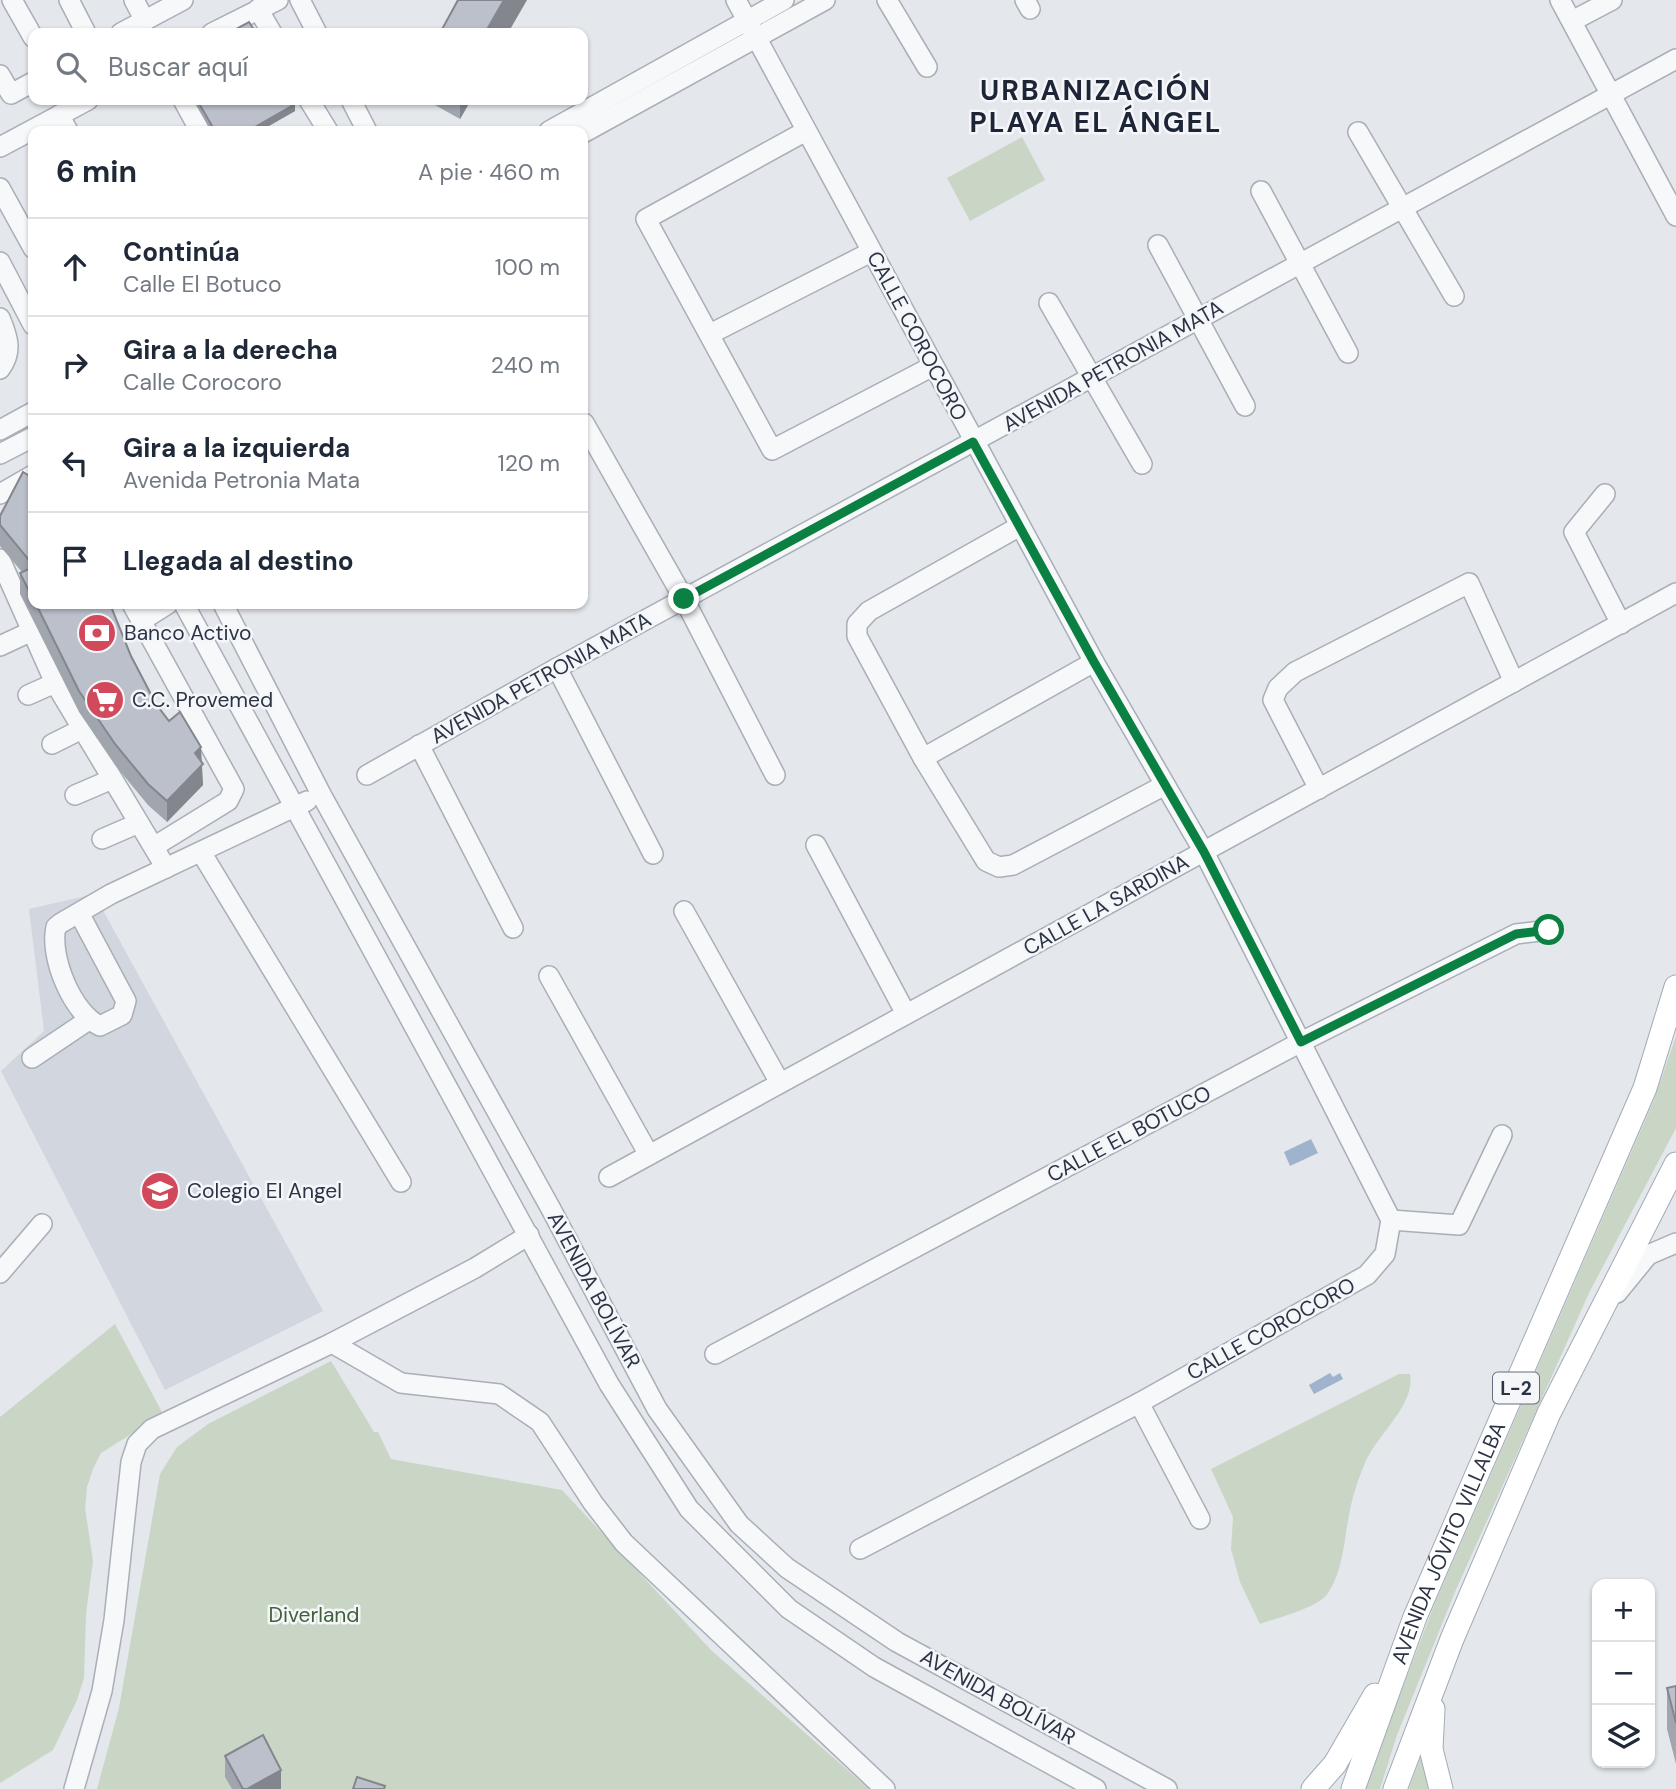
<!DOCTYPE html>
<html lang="es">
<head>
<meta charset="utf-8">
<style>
  body { margin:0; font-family:"DM Sans",sans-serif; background:#f2f2f3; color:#1f2937 }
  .controls { position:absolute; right:21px; bottom:21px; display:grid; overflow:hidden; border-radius:14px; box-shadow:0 2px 5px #0004 }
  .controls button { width:63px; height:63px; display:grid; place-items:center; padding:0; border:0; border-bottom:2px solid #e0e1e3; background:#fff; color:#1f2937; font:35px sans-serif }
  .stop { position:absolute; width:21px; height:21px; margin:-16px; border:5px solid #0b8043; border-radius:50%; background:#fff }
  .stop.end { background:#0b8043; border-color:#fff; box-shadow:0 2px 7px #0008 }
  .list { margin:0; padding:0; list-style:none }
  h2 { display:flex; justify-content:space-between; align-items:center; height:91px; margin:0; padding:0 28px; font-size:30px }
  h2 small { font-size:23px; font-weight:400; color:#747a83 }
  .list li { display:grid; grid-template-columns:46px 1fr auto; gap:21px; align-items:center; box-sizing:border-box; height:98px; padding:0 28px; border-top:2px solid #e0e1e3 }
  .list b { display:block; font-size:26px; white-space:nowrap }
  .list p { margin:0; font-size:23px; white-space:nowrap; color:#747a83 }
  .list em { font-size:23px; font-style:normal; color:#747a83 }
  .icon { flex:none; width:38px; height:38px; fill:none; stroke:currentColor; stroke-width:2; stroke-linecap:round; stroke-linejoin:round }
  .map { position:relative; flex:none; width:1676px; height:1789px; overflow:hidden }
  .search { position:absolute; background:#fff; box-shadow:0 2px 5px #0004; left:28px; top:28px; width:560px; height:77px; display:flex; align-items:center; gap:18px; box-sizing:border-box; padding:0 24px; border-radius:14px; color:#747a83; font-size:26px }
  .panel { position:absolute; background:#fff; box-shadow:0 2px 5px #0004; left:28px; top:126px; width:560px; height:483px; border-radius:14px }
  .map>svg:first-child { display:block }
  .built { fill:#d2d6de }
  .green { fill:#c9d6c5 }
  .water { fill:#9fb4cc }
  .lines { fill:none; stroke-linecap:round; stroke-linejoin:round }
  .minor-casing { stroke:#a9aeb7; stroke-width:22 }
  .major-casing { stroke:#a3abb8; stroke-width:25 }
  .minor { stroke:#f7f8fa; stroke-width:19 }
  .major { stroke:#fff; stroke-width:23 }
  .wall { fill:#a1a5ae }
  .shaded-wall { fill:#83868d }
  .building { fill:#bbc0ca; stroke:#83868d; stroke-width:2 }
  .route { stroke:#0b8043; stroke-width:9 }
  .labels { text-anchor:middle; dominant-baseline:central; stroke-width:5; stroke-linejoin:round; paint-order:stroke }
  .shield { fill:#f4f6f9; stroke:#676e7b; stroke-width:2 }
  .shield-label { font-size:19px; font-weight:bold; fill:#2b3445 }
  .street-label { font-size:21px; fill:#2b3445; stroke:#f4f6f9 }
  .poi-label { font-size:21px; fill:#2b3445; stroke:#f4f6f9; text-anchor:start }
  .park-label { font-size:21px; fill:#3f6138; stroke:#f4f6f9 }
  .district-label { font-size:28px; font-weight:bold; letter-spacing:2px; fill:#1d2536; stroke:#f4f6f9 }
</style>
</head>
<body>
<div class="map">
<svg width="1676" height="1789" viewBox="0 0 1676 1789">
  <rect width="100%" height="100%" fill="#e4e7ec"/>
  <path class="built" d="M 94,894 L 323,1311 L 165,1390 L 1,1071 L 44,1031 L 29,909 Z"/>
  <g class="green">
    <path d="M 1022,137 L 1045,180 L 970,221 L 947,178 Z"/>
    <path d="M 1676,1036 L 1676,1128 L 1590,1291 L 1455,1592 L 1397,1735 L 1380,1789 L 1364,1789 L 1435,1603 L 1654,1100 Z"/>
    <path d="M 115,1324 L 163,1414 L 101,1453 L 93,1469 L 87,1487 L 85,1508 L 93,1561 L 86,1614 L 84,1678 L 77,1700 L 53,1750 L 0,1783 L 0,1417 Z"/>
    <path d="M 331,1361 L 374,1432 L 378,1432 L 391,1459 L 562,1490 L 712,1651 L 869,1789 L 97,1789 L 119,1708 L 160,1474 L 177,1447 L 208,1424 Z"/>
    <path d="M 1399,1374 L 1410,1374 C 1416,1405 1376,1435 1365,1463 C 1358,1479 1352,1498 1349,1515 C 1344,1541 1343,1571 1328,1593 C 1318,1608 1277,1618 1260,1624 L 1240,1582 L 1231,1549 L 1233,1517 L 1211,1469 Z"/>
    <path d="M 1423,1750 L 1428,1789 L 1409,1789 Z"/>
  </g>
  <g class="water">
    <path d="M 1311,1139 L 1318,1153 L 1290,1166 L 1284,1152 Z"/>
    <path d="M 1330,1373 L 1333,1377 L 1340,1373 L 1343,1379 L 1314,1394 L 1309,1385 Z"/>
  </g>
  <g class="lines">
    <defs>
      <g id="minor">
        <path d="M 12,0 L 33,37"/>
        <path d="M 69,0 L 86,33"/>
        <path d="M 134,0 L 145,21"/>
        <path d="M 300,0 L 317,33"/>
        <path d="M 736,0 L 1094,662 L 1204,852 L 1391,1220 L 1385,1254 L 1367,1275 L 1139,1403 L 860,1549"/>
        <path d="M 887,0 L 927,67"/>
        <path d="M 1025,0 L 1030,9"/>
        <path d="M 1560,0 L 1676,216"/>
        <path d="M 258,9 L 272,33"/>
        <path d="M 1572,21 L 1612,0"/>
        <path d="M 121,33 L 183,0"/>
        <path d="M 212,33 L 278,0"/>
        <path d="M 0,75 L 11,94 L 33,82"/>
        <path d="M 183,100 L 200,131"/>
        <path d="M 309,100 L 328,131"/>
        <path d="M 351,100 L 367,131"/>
        <path d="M 59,115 L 68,131"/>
        <path d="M 549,131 L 784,0"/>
        <path d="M 806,131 L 646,219 L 772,450 L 933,366"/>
        <path d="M 1358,132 L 1454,296"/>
        <path d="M 583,133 L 825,0"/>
        <path d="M 0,147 L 88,100"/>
        <path d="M 0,188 L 33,248"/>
        <path d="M 1261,191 L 1348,353"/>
        <path d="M 1158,245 L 1245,406"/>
        <path d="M 0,262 L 33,325"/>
        <path d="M 1049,303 L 1142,464"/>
        <path d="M 0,318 C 8,337 13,352 0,369"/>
        <path d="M 710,334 L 871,252"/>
        <path d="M 584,423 L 684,599 L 775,775"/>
        <path d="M 0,430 L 33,412"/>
        <path d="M 0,454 L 33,437"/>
        <path d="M 0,494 L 33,475"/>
        <path d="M 1605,494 L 1574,532 L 1621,624"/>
        <path d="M 1020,526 L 869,611 L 857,624 L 857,636 L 923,758 L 986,861 L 999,867 L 1013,865 L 1165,785"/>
        <path d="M 0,559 L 55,683 L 166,868"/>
        <path d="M 132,604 L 234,789 L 228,801 L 155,846"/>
        <path d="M 184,604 L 609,1384 L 689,1509 L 789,1609 L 874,1667 L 1096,1789"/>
        <path d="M 223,604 L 322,796 L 551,1209 L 657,1409 L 739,1524 L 787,1568 L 897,1642 L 1167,1789"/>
        <path d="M 141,621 L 168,604"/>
        <path d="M 0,646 L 32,631"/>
        <path d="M 557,668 L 653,854"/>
        <path d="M 28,695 L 55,683"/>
        <path d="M 52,744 L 82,729"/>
        <path d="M 419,745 L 513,928"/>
        <path d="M 923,758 L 1094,662"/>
        <path d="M 367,775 L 557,668 L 1676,59"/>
        <path d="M 1319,789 L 1273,700 L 1278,688 L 1295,672 L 1469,583 L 1514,682"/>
        <path d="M 75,795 L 110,780"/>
        <path d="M 102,839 L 139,823"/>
        <path d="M 816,845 L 906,1014"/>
        <path d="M 201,852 L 401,1182"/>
        <path d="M 684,911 L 780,1083"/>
        <path d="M 79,913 L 126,1001 L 122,1015 L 100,1026 C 72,1013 49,956 56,927 L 61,923 L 111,894 L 307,801"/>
        <path d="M 549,976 L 649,1155"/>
        <path d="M 32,1058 L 87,1021"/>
        <path d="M 609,1177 L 1676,593"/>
        <path d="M 1391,1220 L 1459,1225 L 1502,1135"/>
        <path d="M 0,1273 L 42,1224"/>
        <path d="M 1617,1293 L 1648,1255 L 1676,1243"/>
        <path d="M 332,1343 L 475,1268 L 529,1235"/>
        <path d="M 715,1354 L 1301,1042 L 1516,934 L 1549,930"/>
        <path d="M 1139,1403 L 1200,1519"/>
        <path d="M 74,1789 L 102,1691 L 114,1620 L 131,1462 L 137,1444 L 152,1429 L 332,1343 L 401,1383 L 499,1394 L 540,1422 L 593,1503 L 624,1543 L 885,1789"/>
      </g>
      <g id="major">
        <path d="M 1433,1709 L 1431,1749 L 1441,1789"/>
        <path d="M 1313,1789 L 1335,1764 L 1375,1695"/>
        <path id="s1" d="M 1353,1789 L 1415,1617 L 1645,1088 L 1676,987"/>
        <path d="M 1395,1789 L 1452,1639 L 1549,1413 L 1676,1164"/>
      </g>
    </defs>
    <use href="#minor" class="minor-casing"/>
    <use href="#major" class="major-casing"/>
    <use href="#minor" class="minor"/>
    <use href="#major" class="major"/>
  </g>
  <g class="wall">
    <path d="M 193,100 L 293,100 L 295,111 L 260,131 L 211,131 Z"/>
    <path d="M 426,100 L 471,100 L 460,119 Z"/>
    <path d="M 33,478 L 33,604 L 110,604 L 131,656 L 156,704 L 201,762 L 203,785 L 167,822 L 148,805 L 115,765 L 79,712 L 20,594 L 20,573 L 22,572 L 0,546 L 0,516 Z"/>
    <path d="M 1676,1686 L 1676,1764 L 1667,1729 L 1667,1688 Z"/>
    <path d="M 225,1756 L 281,1789 L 232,1789 L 225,1777 Z"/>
  </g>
  <g class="shaded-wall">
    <path d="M 504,0 L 527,0 L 508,33 L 485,33 Z"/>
    <path d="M 460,100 L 471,100 L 460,119 Z"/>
    <path d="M 295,104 L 295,111 L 260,131 L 248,131 Z"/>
    <path d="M 201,747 L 203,785 L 167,822 L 167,801 L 195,753 Z"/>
    <path d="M 281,1770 L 281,1789 L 247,1789 Z"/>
  </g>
  <g class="building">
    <path d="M 458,0 L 504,0 L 485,33 L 440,33 Z"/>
    <path d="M 249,22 L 256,33 L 229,33 Z"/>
    <path d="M 197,100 L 293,100 L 295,104 L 248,131 L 215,131 Z"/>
    <path d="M 23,472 L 33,478 L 33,565 L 0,525 L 0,516 Z"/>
    <path d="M 33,567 L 33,599 L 20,573 Z"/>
    <path d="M 36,604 L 110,604 L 131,656 L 156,704 L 169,721 L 180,712 L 201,747 L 195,753 L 203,764 L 167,801 L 148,784 L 115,744 L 79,691 Z"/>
    <path d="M 1676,1686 L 1676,1723 L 1667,1688 Z"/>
    <path d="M 263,1735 L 281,1770 L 247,1789 L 243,1789 L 225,1756 Z"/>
    <path d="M 357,1777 L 385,1786 L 384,1789 L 353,1789 Z"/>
  </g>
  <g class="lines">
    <path class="route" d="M 684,599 L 973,442 L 1094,662 L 1204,852 L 1301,1042 L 1516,934 L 1549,930"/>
  </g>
  <defs>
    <symbol id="bank-disc" viewBox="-11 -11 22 22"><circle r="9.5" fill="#d1495b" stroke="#f4f6f9"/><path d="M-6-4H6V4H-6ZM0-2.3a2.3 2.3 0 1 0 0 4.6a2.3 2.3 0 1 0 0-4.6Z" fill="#fff"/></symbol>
    <symbol id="supermarket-disc" viewBox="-11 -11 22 22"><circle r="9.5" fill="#d1495b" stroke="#f4f6f9"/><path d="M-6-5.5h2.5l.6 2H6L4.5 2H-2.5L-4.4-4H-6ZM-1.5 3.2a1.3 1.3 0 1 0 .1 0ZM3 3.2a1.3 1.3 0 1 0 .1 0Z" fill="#fff"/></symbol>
    <symbol id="university-disc" viewBox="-11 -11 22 22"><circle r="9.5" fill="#d1495b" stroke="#f4f6f9"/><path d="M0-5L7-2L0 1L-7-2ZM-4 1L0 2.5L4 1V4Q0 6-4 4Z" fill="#fff"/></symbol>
  </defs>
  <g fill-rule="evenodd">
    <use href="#bank-disc" x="75" y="611" width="44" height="44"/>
    <use href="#supermarket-disc" x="83" y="678" width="44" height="44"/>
    <use href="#university-disc" x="138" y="1169" width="44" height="44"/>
  </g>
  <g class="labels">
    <rect class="shield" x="1493" y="1372.5" width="46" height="31" rx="5"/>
    <g class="shield-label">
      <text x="1516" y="1388">L-2</text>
    </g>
    <g class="street-label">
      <text transform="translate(917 336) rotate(62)">CALLE COROCORO</text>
      <text transform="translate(1113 366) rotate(-29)">AVENIDA PETRONIA MATA</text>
      <text transform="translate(541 678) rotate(-29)">AVENIDA PETRONIA MATA</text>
      <text transform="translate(1106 905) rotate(-29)">CALLE LA SARDINA</text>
      <text transform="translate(1129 1134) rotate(-28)">CALLE EL BOTUCO</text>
      <text transform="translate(594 1290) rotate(62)">AVENIDA BOLÍVAR</text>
      <text transform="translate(1271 1329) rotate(-29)">CALLE COROCORO</text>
      <text stroke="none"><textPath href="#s1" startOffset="264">AVENIDA JÓVITO VILLALBA</textPath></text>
      <text transform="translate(998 1697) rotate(29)">AVENIDA BOLÍVAR</text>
    </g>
    <g class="poi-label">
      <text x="124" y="633">Banco Activo</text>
      <text x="132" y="700">C.C. Provemed</text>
      <text x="187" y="1191">Colegio El Angel</text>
    </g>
    <g class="park-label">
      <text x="314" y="1615">Diverland</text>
    </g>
    <g class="district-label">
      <text x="1096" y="90">URBANIZACIÓN<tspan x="1096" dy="32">PLAYA EL ÁNGEL</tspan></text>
    </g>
  </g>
</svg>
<div class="controls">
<button>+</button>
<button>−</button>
<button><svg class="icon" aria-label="layers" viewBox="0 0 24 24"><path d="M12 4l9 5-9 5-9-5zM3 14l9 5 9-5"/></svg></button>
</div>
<div class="stop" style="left:1549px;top:930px"></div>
<div class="stop end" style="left:684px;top:599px"></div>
<div class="search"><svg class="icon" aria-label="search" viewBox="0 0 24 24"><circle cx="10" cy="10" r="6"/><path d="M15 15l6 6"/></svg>Buscar aquí</div>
<section class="panel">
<h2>6 min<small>A pie · 460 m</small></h2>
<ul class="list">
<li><svg class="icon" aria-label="ahead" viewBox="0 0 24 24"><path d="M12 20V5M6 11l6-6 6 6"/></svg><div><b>Continúa</b><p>Calle El Botuco</p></div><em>100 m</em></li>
<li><svg class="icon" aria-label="right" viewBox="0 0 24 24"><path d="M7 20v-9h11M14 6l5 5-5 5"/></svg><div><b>Gira a la derecha</b><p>Calle Corocoro</p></div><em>240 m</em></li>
<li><svg class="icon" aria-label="left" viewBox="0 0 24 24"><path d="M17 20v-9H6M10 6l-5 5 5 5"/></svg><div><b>Gira a la izquierda</b><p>Avenida Petronia Mata</p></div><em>120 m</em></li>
<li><svg class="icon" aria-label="arrive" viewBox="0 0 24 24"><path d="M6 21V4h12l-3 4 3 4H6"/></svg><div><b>Llegada al destino</b></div></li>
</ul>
</section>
</div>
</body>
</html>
